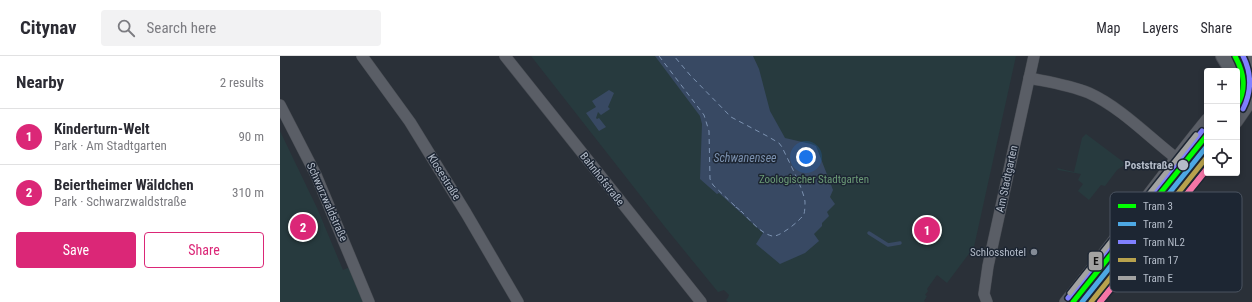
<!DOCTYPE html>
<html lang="en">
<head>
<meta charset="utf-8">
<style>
  body { margin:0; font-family:"Roboto Condensed",sans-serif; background:#f2f2f3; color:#2b2b33 }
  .controls { position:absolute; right:12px; top:12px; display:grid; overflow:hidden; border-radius:4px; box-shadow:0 2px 6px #0003 }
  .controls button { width:36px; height:36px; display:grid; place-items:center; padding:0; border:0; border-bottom:1px solid #e1e1e2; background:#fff; color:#2b2b33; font:20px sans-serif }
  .you { position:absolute; left:526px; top:101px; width:14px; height:14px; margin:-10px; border:3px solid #fff; border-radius:50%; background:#1a73e8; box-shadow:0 0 0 6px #1a73e833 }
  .badge { display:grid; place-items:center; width:26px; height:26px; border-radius:50%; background:#db2777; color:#fff; font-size:13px; font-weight:700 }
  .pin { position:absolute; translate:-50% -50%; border:2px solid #fff; box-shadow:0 1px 4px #0006 }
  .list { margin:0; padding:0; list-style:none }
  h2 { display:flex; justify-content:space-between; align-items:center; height:52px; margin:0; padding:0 16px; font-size:17px }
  h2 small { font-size:13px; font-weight:400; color:#7c7c81 }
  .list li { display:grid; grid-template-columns:26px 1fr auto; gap:12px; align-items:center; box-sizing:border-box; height:56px; padding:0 16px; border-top:1px solid #e1e1e2 }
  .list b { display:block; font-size:15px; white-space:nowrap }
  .list p { margin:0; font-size:13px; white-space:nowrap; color:#7c7c81 }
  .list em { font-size:13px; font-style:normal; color:#7c7c81 }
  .actions { display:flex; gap:8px; padding:12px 16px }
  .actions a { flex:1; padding:9px 0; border:1px solid #db2777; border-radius:4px; text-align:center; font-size:14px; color:#db2777 }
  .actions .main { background:#db2777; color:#fff }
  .icon { flex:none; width:22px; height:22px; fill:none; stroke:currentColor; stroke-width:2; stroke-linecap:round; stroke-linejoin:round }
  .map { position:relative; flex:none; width:972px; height:246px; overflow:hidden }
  header { display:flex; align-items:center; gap:24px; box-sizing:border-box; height:56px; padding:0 20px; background:#fff; border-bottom:1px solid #e1e1e2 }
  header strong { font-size:19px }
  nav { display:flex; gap:22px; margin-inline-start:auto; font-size:14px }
  .search { width:280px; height:36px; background:#f2f2f3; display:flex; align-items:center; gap:10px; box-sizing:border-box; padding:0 14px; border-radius:4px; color:#7c7c81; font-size:15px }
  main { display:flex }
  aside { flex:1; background:#fff }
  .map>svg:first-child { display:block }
  .green { fill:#273a3e }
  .water { fill:#384963 }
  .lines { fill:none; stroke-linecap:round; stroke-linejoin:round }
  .stream { stroke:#384963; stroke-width:3.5 }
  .ferry { stroke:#7c92b1; stroke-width:1; stroke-dasharray:5 4; stroke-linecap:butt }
  .minor-casing { stroke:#484c53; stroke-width:12 }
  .major-casing { stroke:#484c55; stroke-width:16 }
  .minor { stroke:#5a5e66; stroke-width:11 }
  .major { stroke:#5c6168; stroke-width:14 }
  .rail-1-casing { stroke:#1d2633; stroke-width:9 }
  .rail-1 { stroke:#f576a7; stroke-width:6 }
  .tram-1-casing { stroke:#1d2633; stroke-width:8 }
  .tram-2-casing { stroke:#1d2633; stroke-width:8 }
  .tram-3-casing { stroke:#1d2633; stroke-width:8 }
  .tram-4-casing { stroke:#1d2633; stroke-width:8 }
  .tram-5-casing { stroke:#1d2633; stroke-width:8 }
  .tram-1 { stroke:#0f0; stroke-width:5 }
  .tram-2 { stroke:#4da8e4; stroke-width:5 }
  .tram-3 { stroke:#8080ff; stroke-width:5 }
  .tram-4 { stroke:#b8a24d; stroke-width:5 }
  .tram-5 { stroke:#a2a2a2; stroke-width:5 }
  .stop-dot { fill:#b4bcc9; stroke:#1d2633; stroke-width:1.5 }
  .poi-dot { fill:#848b96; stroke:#1d2633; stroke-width:1.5 }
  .labels { text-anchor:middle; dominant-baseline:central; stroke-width:3; stroke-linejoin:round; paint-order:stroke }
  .stop-label { font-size:11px; font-weight:bold; fill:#b4bcc9; stroke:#1d2633; text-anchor:end }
  .street-label { font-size:11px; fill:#b4bcc9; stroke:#1d2633 }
  .park-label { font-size:11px; fill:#6b9a76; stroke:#1d2633 }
  .poi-label { font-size:11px; fill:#b4bcc9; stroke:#1d2633; text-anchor:end }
  .water-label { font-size:12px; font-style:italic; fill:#7c92b1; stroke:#1d2633 }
  .key { fill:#1d2633; stroke:#4a5360; stroke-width:1 }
  .key-label { font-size:11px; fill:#b4bcc9 }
  .line-badge { stroke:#1d2633; stroke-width:1.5 }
  .pale-badge-label { font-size:11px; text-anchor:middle; font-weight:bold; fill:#111 }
</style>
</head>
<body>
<header>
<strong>Citynav</strong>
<div class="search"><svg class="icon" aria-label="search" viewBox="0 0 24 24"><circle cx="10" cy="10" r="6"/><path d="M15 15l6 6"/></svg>Search here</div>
<nav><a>Map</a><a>Layers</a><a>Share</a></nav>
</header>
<main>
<aside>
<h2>Nearby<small>2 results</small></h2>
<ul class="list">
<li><span class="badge">1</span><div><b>Kinderturn-Welt</b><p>Park · Am Stadtgarten</p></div><em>90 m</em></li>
<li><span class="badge">2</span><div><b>Beiertheimer Wäldchen</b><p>Park · Schwarzwaldstraße</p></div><em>310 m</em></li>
</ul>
<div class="actions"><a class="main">Save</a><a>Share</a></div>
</aside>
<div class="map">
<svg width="972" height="246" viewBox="0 0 972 246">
  <rect width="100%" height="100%" fill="#2a3038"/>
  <g class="green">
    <path d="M 251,0 L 736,0 L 694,191 L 667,227 L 657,219 L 647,233 L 648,235 L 645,239 L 647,240 L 644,245 L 645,246 L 448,246 L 446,244 L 448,242 L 449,239 L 444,234 L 438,236 L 385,171 Z"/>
    <path d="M 0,75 L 37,152 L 63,214 L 70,211 L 85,246 L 0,246 Z"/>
    <path d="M 806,78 L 846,108 L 837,114 L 825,130 L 821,129 L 809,144 L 798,135 L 803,128 L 798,124 L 801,118 L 778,114 L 777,112 L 794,116 L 802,82 Z"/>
  </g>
  <g class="water">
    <path d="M 375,0 L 473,0 L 479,13 L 490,55 L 505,82 L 531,88 L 536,90 L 553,134 L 550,141 L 555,148 L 547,156 L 549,160 L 542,167 L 542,170 L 534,178 L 539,185 L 525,197 L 500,208 L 476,188 L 483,177 L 439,137 L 437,138 L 420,123 L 422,68 L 420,60 Z"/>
    <path d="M 329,34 L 334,37 L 328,51 L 330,53 L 321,59 L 318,56 L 316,62 L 317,63 L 319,62 L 326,71 L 319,75 L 306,57 L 316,51 L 312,45 Z"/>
  </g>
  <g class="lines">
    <path class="stream" d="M 589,177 L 608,189 L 620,187"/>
    <path class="ferry" d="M 379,0 L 424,59 L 429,75 L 430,123 L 433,129 L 456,151 L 455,152 L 456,151 L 461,155 L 460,156 L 461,155 C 469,163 480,177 492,180 C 499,182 521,164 524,158 C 525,154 525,149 525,146 C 524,134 508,104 502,91 L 499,87 L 487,80 L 451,61 L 410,19 L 394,0"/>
    <defs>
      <g id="minor">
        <path d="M 82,0 L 130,66 L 186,157 L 238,246"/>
        <path d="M 225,0 L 421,246"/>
        <path d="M 749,22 C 769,26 790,29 809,37 C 840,51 869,81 896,102"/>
        <path d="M 0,49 L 36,119 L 89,246"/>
        <path d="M 957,66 L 972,44"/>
        <path d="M 707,246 L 704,238 L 708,210 L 754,0"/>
        <path d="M 785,246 C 834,186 878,123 927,63"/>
        <path d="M 807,246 L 874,163 L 927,103"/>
      </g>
      <g id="major">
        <path d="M 943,0 L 952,15"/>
        <path d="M 966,0 L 972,8"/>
        <path d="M 957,24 L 972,47"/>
      </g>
    </defs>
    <use href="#minor" class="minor-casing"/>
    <use href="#major" class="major-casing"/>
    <use href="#minor" class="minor"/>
    <use href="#major" class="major"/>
    <defs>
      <path id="rail-1" d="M 820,246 L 927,113"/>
    </defs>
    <use href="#rail-1" class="rail-1-casing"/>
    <use href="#rail-1" class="rail-1"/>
    <defs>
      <g id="tram-1">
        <path d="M 955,0 C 964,17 967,32 957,50"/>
        <path d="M 793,246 L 927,79"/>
      </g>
      <path id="tram-2" d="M 802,246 L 927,90"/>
      <g id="tram-3">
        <path d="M 963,0 C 972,18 972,35 963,53"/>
        <path d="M 788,242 L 922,75"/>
      </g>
      <path id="tram-4" d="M 811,246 L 927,101"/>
      <path id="tram-5" d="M 790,237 L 916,79"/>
    </defs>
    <use href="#tram-1" class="tram-1-casing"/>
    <use href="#tram-2" class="tram-2-casing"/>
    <use href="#tram-3" class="tram-3-casing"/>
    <use href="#tram-4" class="tram-4-casing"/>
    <use href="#tram-5" class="tram-5-casing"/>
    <use href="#tram-1" class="tram-1"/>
    <use href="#tram-2" class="tram-2"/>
    <use href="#tram-3" class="tram-3"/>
    <use href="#tram-4" class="tram-4"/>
    <use href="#tram-5" class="tram-5"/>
  </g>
  <circle class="stop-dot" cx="903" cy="109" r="6"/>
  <circle class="poi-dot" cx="754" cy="196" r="4"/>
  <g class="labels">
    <g class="stop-label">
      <text x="893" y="109">Poststraße</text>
    </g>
    <g class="street-label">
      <text transform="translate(164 121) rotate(58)">Klosestraße</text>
      <text transform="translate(322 123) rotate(52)">Bahnhofstraße</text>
      <text transform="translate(727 123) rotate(-78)">Am Stadtgarten</text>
      <text transform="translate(47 146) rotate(66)">Schwarzwaldstraße</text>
    </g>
    <g class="park-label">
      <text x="534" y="123">Zoologischer Stadtgarten</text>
    </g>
    <g class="poi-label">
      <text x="746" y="196">Schlosshotel</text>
    </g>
    <g class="water-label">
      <text x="465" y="102">Schwanensee</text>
    </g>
  </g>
  <rect x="830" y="136" width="132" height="100" rx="6" class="key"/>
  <rect x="838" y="148" width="18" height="4" fill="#0f0"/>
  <rect x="838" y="166" width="18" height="4" fill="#4da8e4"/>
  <rect x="838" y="184" width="18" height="4" fill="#8080ff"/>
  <rect x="838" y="202" width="18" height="4" fill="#b8a24d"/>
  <rect x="838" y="220" width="18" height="4" fill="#a2a2a2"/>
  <g class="key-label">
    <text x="863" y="154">Tram 3</text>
    <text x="863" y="172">Tram 2</text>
    <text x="863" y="190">Tram NL2</text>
    <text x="863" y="208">Tram 17</text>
    <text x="863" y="226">Tram E</text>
  </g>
  <rect class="line-badge" x="808" y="195" width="15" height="20" rx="4" fill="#a2a2a2"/>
  <g class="pale-badge-label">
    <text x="816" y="209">E</text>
  </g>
</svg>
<div class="controls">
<button>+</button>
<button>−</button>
<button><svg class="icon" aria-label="locate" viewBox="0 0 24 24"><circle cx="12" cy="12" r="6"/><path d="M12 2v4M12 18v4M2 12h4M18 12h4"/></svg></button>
</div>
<div class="you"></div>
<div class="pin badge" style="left:647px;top:174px">1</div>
<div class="pin badge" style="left:23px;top:171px">2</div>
</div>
</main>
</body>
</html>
